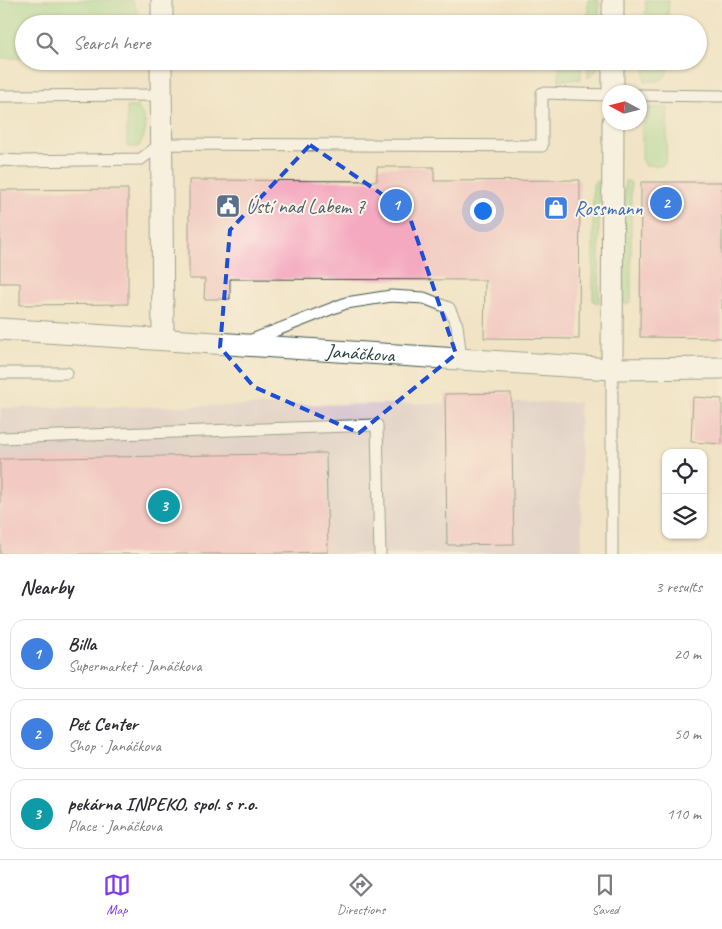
<!DOCTYPE html>
<html lang="en">
<head>
<meta charset="utf-8">
<style>
  body { margin:0; font-family:Caveat,sans-serif; background:#f2f2f3; color:#2b2b33 }
  .controls { position:absolute; right:15px; bottom:15px; display:grid; overflow:hidden; border-radius:10px; box-shadow:0 1px 4px #0004 }
  .controls button { width:45px; height:45px; display:grid; place-items:center; padding:0; border:0; border-bottom:1px solid #e1e1e2; background:#fff; color:#2b2b33; font:25px sans-serif }
  .compass { position:absolute; left:602px; top:85px; width:45px; height:45px; border-radius:50%; background:#fff; box-shadow:0 1px 4px #0004; rotate:277deg }
  .you { position:absolute; left:482px; top:210px; width:18px; height:18px; margin:-12px; border:4px solid #fff; border-radius:50%; background:#1a73e8; box-shadow:0 0 0 8px #1a73e833 }
  .badge { display:grid; place-items:center; width:32px; height:32px; border-radius:50%; background:#7c3aed; color:#fff; font-size:16px; font-weight:700 }
  .pin { position:absolute; translate:-50% -50%; border:2px solid #fff; box-shadow:0 1px 5px #0006 }
  .list { margin:0; padding:0; list-style:none }
  h2 { display:flex; justify-content:space-between; align-items:center; height:65px; margin:0; padding:0 20px; font-size:21px }
  h2 small { font-size:16px; font-weight:400; color:#7c7c81 }
  .list li { display:grid; grid-template-columns:32px 1fr auto; gap:15px; align-items:center; box-sizing:border-box; height:70px; margin:0 10px 10px; padding:0 10px; border:1px solid #e1e1e2; border-radius:15px }
  .list b { display:block; font-size:19px; white-space:nowrap }
  .list p { margin:0; font-size:16px; white-space:nowrap; color:#7c7c81 }
  .list em { font-size:16px; font-style:normal; color:#7c7c81 }
  .icon { flex:none; width:28px; height:28px; fill:none; stroke:currentColor; stroke-width:2; stroke-linecap:round; stroke-linejoin:round }
  .map { position:relative; flex:none; width:722px; height:554px; overflow:hidden }
  .search { position:absolute; background:#fff; box-shadow:0 1px 4px #0004; left:15px; right:15px; top:15px; height:55px; display:flex; align-items:center; gap:12px; box-sizing:border-box; padding:0 18px; border-radius:28px; color:#7c7c81; font-size:19px }
  .sheet { height:305px; background:#fff }
  nav { display:flex; justify-content:space-around; align-items:center; box-sizing:border-box; height:70px; border-top:1px solid #e1e1e2; background:#fff; font-size:14px; color:#7c7c81 }
  nav a { display:grid; justify-items:center; gap:2px }
  nav .on { color:#7c3aed }
  .map>svg:first-child { display:block }
  .industrial { fill:#d0bdcc }
  .green { fill:#98d78d; stroke:#5c8a60 }
  .building { fill:#f4a9c0 }
  .lines { fill:none; stroke-linecap:round; stroke-linejoin:round }
  .lane-casing { stroke:#3e564a; stroke-width:13 }
  .street-casing { stroke:#3e564a; stroke-width:23 }
  .lane { stroke:#fff; stroke-width:11 }
  .street { stroke:#fff; stroke-width:21 }
  .marked { fill:none; stroke:#1d4ed8; stroke-width:4; stroke-dasharray:10 6; stroke-linejoin:round }
  .labels { text-anchor:middle; dominant-baseline:central; stroke-width:4; stroke-linejoin:round; paint-order:stroke }
  .service-label { font-size:20px; fill:#4e5e75; stroke:#fcf5e5; text-anchor:start }
  .shop-label { font-size:20px; fill:#366cbe; stroke:#fcf5e5; text-anchor:start }
  .street-label { font-size:20px; fill:#1f3d34; stroke:#fcf5e5 }
</style>
</head>
<body>
<div class="map">
<svg width="722" height="554" viewBox="0 0 722 554">
  <rect width="100%" height="100%" fill="#fcf5e5"/>
  <filter id="ink" filterUnits="userSpaceOnUse"><feTurbulence type="fractalNoise" baseFrequency=".02" numOctaves="2"/><feDisplacementMap in="SourceGraphic" scale="10" xChannelSelector="R" yChannelSelector="G"/><feConvolveMatrix kernelMatrix="1 2 1 2 8 2 1 2 1" color-interpolation-filters="sRGB"/></filter>
  <filter id="wash" filterUnits="userSpaceOnUse"><feTurbulence type="fractalNoise" baseFrequency=".0096" numOctaves="4" result="noise"/><feDisplacementMap in="SourceGraphic" scale="20" xChannelSelector="R" yChannelSelector="G"/><feGaussianBlur stdDeviation="1.12" result="paint"/><feColorMatrix in="noise" values="0 0 0 0 0 0 0 0 0 0 0 0 0 0 0 0 0 1.4 0 .05"/><feComposite in="paint" operator="in"/></filter>
  <g filter="url(#wash)">
    <rect width="100%" height="100%" fill="#f1e3c5"/>
    <path class="industrial" d="M 579,402 L 582,554 L 0,554 L 0,408 Z"/>
    <g class="green">
      <path d="M 0,0 L 132,0 L 138,13 L 138,24 L 24,24 L 24,58 L 0,58 Z"/>
      <rect x="588" y="0" width="11" height="24"/>
      <path d="M 646,0 L 669,0 L 668,15 L 649,16 L 649,24 L 645,24 Z"/>
      <path d="M 577,61 L 581,61 L 581,79 L 559,80 L 559,68 L 577,68 Z"/>
      <path d="M 588,61 L 599,61 C 599,69 594,74 588,78 Z"/>
      <path d="M 645,61 L 649,61 L 649,67 L 668,67 C 666,83 658,81 645,81 Z"/>
      <path d="M 127,107 L 137,107 C 148,120 148,133 138,147 L 127,147 Z"/>
      <path d="M 645,108 L 668,108 L 666,160 L 665,163 L 661,166 L 644,165 L 642,160 L 642,126 L 646,120 Z"/>
      <path d="M 595,181 L 599,181 L 599,304 L 593,301 L 593,185 Z"/>
      <path d="M 625,181 L 628,181 L 631,183 L 631,300 L 628,304 L 623,303 Z"/>
    </g>
    <g id="blocks">
      <g class="building">
        <path d="M 377,167 L 434,167 L 434,181 L 580,180 L 579,339 L 484,338 L 485,280 L 230,279 L 230,299 L 204,299 L 205,279 L 189,279 L 189,180 L 377,181 Z"/>
        <path d="M 641,182 L 722,182 L 722,338 L 640,337 Z"/>
        <path d="M 128,189 L 128,304 L 20,305 L 20,283 L 0,283 L 0,190 Z"/>
        <path d="M 511,393 L 514,544 L 447,545 L 445,394 Z"/>
        <path d="M 693,397 L 722,399 L 722,444 L 691,442 Z"/>
        <path d="M 326,453 L 328,552 L 237,554 L 0,554 L 0,459 Z"/>
      </g>
    </g>
  </g>
  <g filter="url(#ink)">
    <use href="#blocks" fill-opacity="0" stroke="#3e564a" stroke-width="1"/>
    <g class="lines">
      <defs>
        <g id="lane">
          <path d="M 640,95 L 722,96"/>
          <path d="M 0,96 L 161,95"/>
          <path d="M 0,160 L 23,161 L 141,159 L 161,144 L 542,146 L 542,93 L 610,95"/>
          <path d="M 249,341 L 346,303 L 391,296 L 424,298 L 449,308 L 457,325 L 461,359"/>
          <path d="M 612,369 L 612,554"/>
          <path d="M 0,373 L 67,373"/>
          <path d="M 0,438 L 377,425 L 380,554"/>
        </g>
        <g id="street">
          <path d="M 162,24 L 162,0"/>
          <path d="M 613,24 L 613,0"/>
          <path d="M 161,61 L 163,339"/>
          <path d="M 613,92 L 613,61"/>
          <path id="s1" d="M 0,329 L 612,369 L 722,368"/>
          <path d="M 612,369 L 613,122"/>
        </g>
      </defs>
      <use href="#lane" class="lane-casing"/>
      <use href="#street" class="street-casing"/>
      <use href="#lane" class="lane"/>
      <use href="#street" class="street"/>
    </g>
  </g>
  <path d="M0 0H722V554H0ZM 310,145 L 408,212 L 456,354 L 359,433 L 254,387 L 220,347 L 230,230 Z" fill="#f1e3c5" fill-opacity=".55" fill-rule="evenodd"/>
  <path class="marked" d="M 310,145 L 408,212 L 456,354 L 359,433 L 254,387 L 220,347 L 230,230 Z"/>
  <defs>
    <symbol id="civic-square" viewBox="-11 -11 22 22"><rect x="-9" y="-9" width="18" height="18" rx="4" fill="#5c6f8a" stroke="#fcf5e5"/><path d="M-.6-6.5H3V-4.5H.6V-3L4-1V1h2V6H-6V1h2V-1L-.6-3ZM-1.2 2.5V6h2.4V2.5Z" fill="#fff"/></symbol>
    <symbol id="shop-square" viewBox="-11 -11 22 22"><rect x="-9" y="-9" width="18" height="18" rx="4" fill="#3f7fe0" stroke="#fcf5e5"/><path d="M-5-2.5h2.3a2.7 3.5 0 0 1 5.4 0H5L5.5 6h-11ZM-1.5-2.5h3a1.5 2.3 0 0 0-3 0Z" fill="#fff"/></symbol>
  </defs>
  <g fill-rule="evenodd">
    <use href="#civic-square" x="214" y="192" width="28" height="28"/>
    <use href="#shop-square" x="542" y="194" width="28" height="28"/>
  </g>
  <g class="labels">
    <g class="service-label">
      <text x="246" y="206">Ústí nad Labem 7</text>
    </g>
    <g class="shop-label">
      <text x="574" y="208">Rossmann</text>
    </g>
    <g class="street-label">
      <text stroke="none"><textPath href="#s1" startOffset="361">Janáčkova</textPath></text>
    </g>
  </g>
</svg>
<div class="controls">
<button><svg class="icon" aria-label="locate" viewBox="0 0 24 24"><circle cx="12" cy="12" r="6"/><path d="M12 2v4M12 18v4M2 12h4M18 12h4"/></svg></button>
<button><svg class="icon" aria-label="layers" viewBox="0 0 24 24"><path d="M12 4l9 5-9 5-9-5zM3 14l9 5 9-5"/></svg></button>
</div>
<svg class="compass" viewBox="-18 -18 36 36"><path d="M0-13l5 13h-10z" fill="#e53935"/><path d="M0 13l5-13h-10z" fill="#7c7c81"/></svg>
<div class="you"></div>
<div class="pin badge" style="left:396px;top:205px;background:#3f7fe0">1</div>
<div class="pin badge" style="left:666px;top:203px;background:#3f7fe0">2</div>
<div class="pin badge" style="left:164px;top:506px;background:#0f9aa8">3</div>
<div class="search"><svg class="icon" aria-label="search" viewBox="0 0 24 24"><circle cx="10" cy="10" r="6"/><path d="M15 15l6 6"/></svg>Search here</div>
</div>
<section class="sheet">
<h2>Nearby<small>3 results</small></h2>
<ul class="list">
<li><span class="badge" style="background:#3f7fe0">1</span><div><b>Billa</b><p>Supermarket · Janáčkova</p></div><em>20 m</em></li>
<li><span class="badge" style="background:#3f7fe0">2</span><div><b>Pet Center</b><p>Shop · Janáčkova</p></div><em>50 m</em></li>
<li><span class="badge" style="background:#0f9aa8">3</span><div><b>pekárna INPEKO, spol. s r.o.</b><p>Place · Janáčkova</p></div><em>110 m</em></li>
</ul>
</section>
<nav>
<a class="on"><svg class="icon" aria-label="map" viewBox="0 0 24 24"><path d="M3 6l6-2 6 2 6-2v14l-6 2-6-2-6 2zM9 4v14M15 6v14"/></svg>Map</a>
<a><svg class="icon" aria-label="directions" viewBox="0 0 24 24"><path d="M12 3l9 9-9 9-9-9zM9 14v-3h6M13 9l2 2-2 2"/></svg>Directions</a>
<a><svg class="icon" aria-label="saved" viewBox="0 0 24 24"><path d="M7 4h10v16l-5-4-5 4z"/></svg>Saved</a>
</nav>
</body>
</html>
